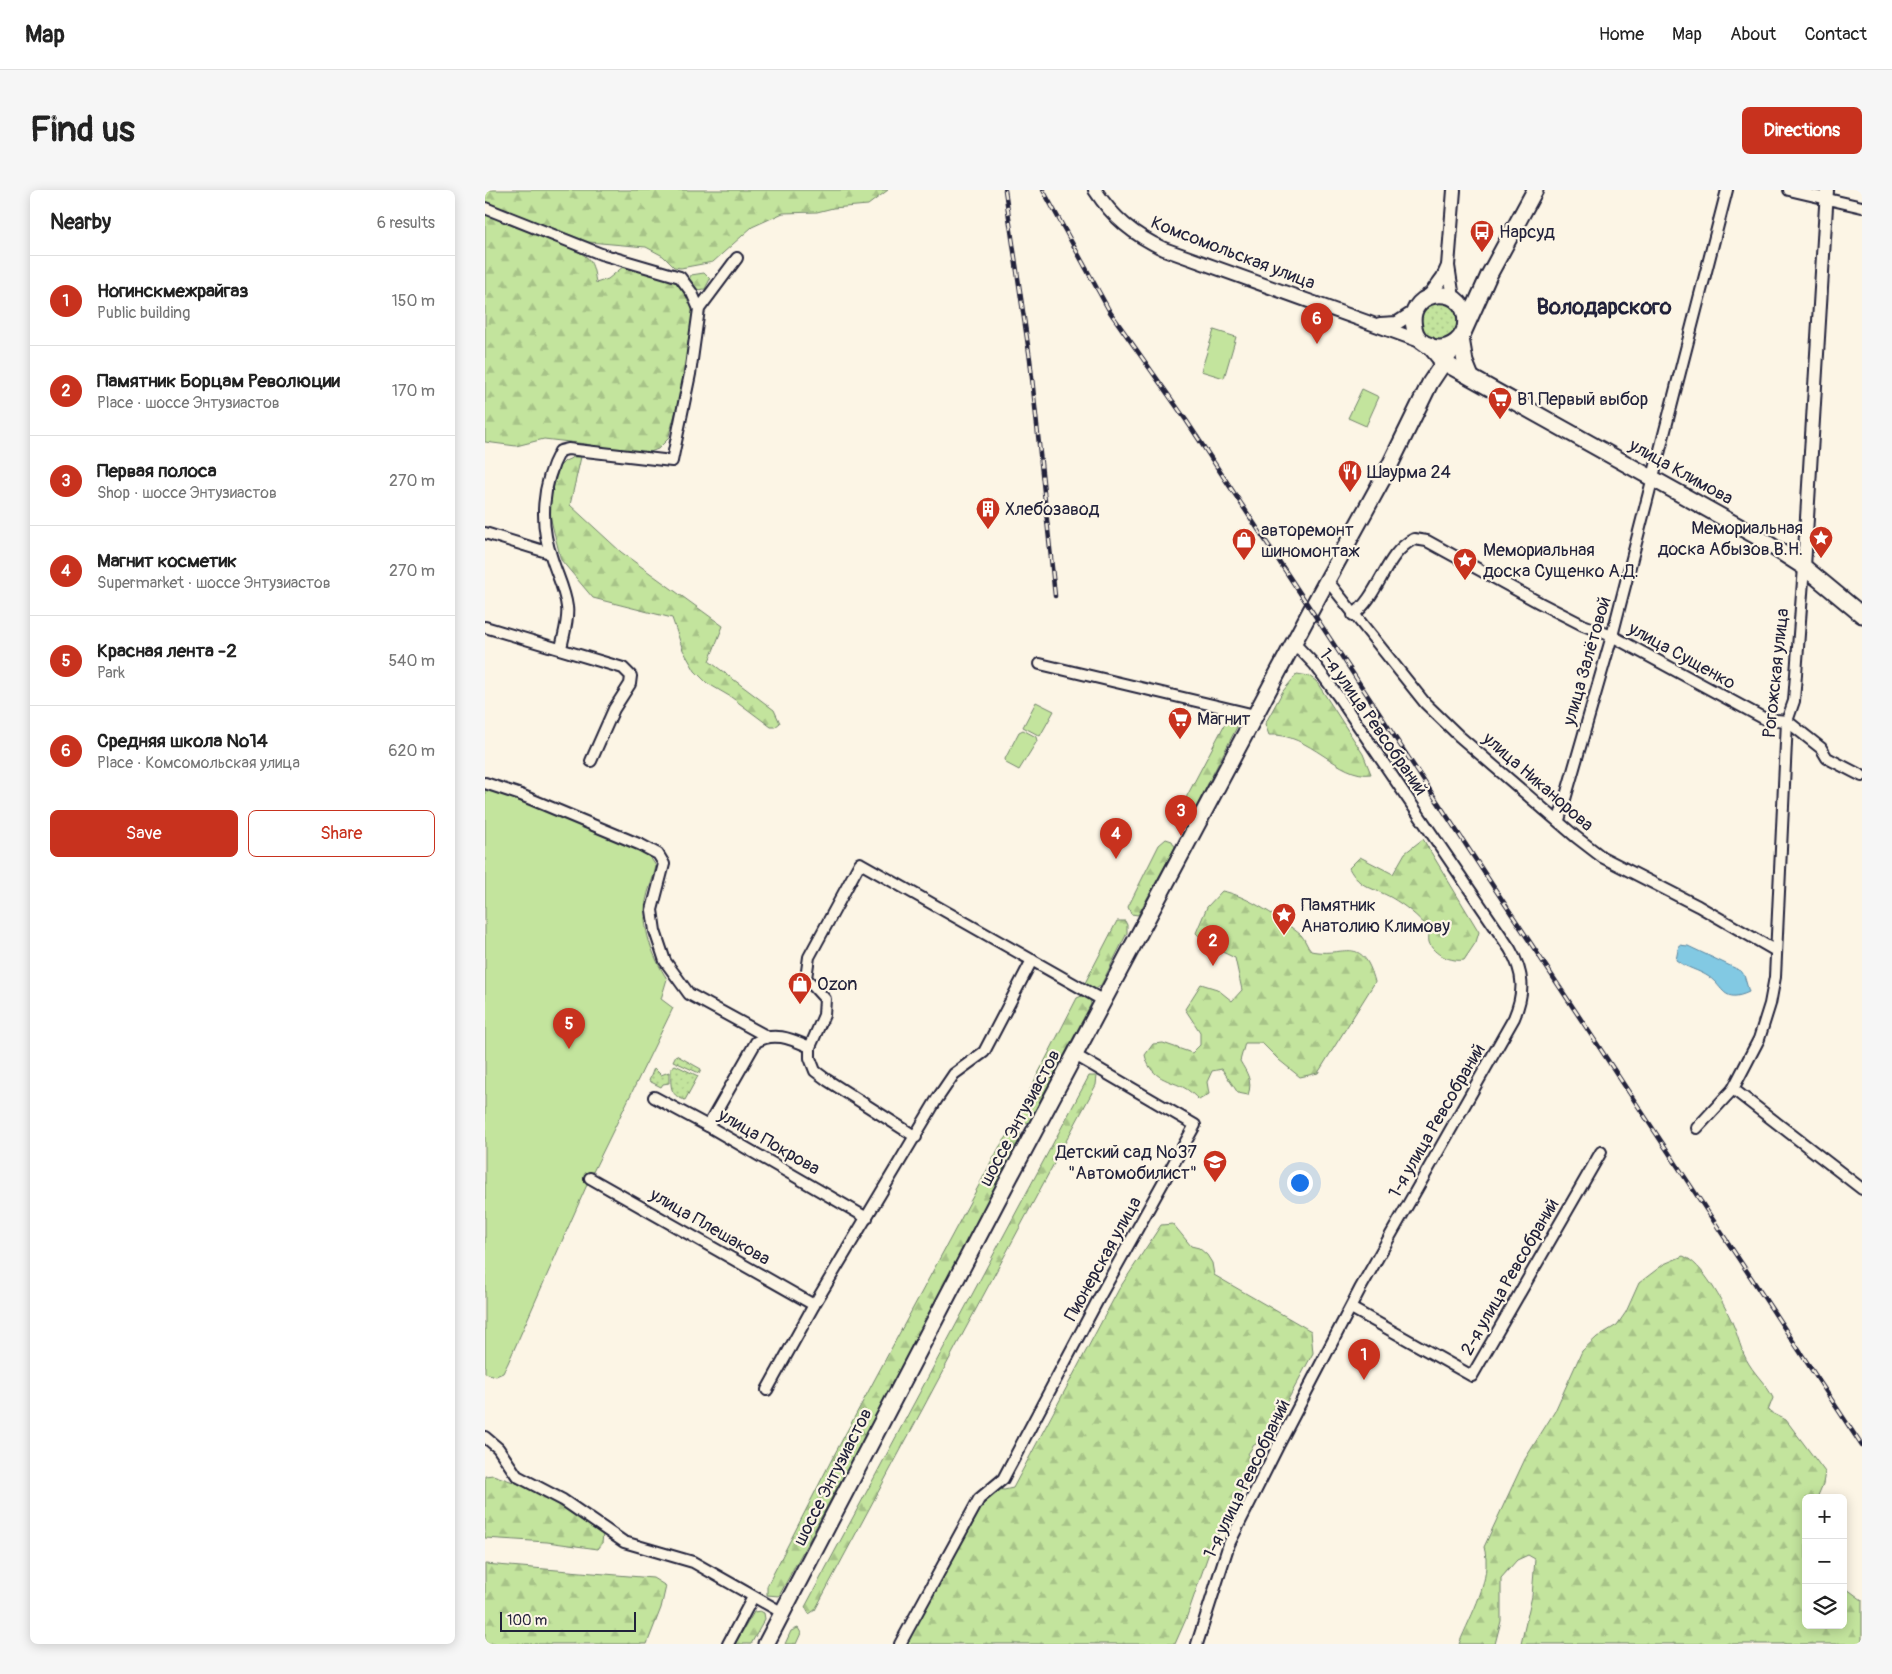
<!DOCTYPE html>
<html lang="en">
<head>
<meta charset="utf-8">
<style>
  body { margin:0; font-family:Pangolin,sans-serif; background:#f6f6f6; color:#222 }
  .controls { position:absolute; right:15px; bottom:15px; display:grid; overflow:hidden; border-radius:8px; box-shadow:0 2px 12px #0003 }
  .controls button { width:45px; height:45px; display:grid; place-items:center; padding:0; border:0; border-bottom:1px solid #e0e0e0; background:#fff; color:#222; font:25px sans-serif }
  .scale { position:absolute; left:15px; bottom:12px; width:136px; box-sizing:border-box; padding-left:5px; border:2px solid #22223b; border-top:0; font-size:14px; line-height:18px; white-space:nowrap; color:#22223b; -webkit-text-stroke:4px #fcf5e5; paint-order:stroke }
  .you { position:absolute; left:814px; top:992px; width:18px; height:18px; margin:-12px; border:4px solid #fff; border-radius:50%; background:#1a73e8; box-shadow:0 0 0 8px #1a73e833 }
  .badge { display:grid; place-items:center; width:32px; height:32px; border-radius:50%; background:#c8321e; color:#fff; font-size:16px; font-weight:700 }
  .pin { position:absolute; translate:-50% -41px; filter:drop-shadow(0 1px 2px #0008) }
  .pin::after { content:''; position:absolute; top:26px; width:18px; height:15px; background:inherit; clip-path:polygon(0 0,100% 0,50% 100%) }
  .list { margin:0; padding:0; list-style:none }
  h2 { display:flex; justify-content:space-between; align-items:center; height:65px; margin:0; padding:0 20px; font-size:21px }
  h2 small { font-size:16px; font-weight:400; color:#767676 }
  .list li { display:grid; grid-template-columns:32px 1fr auto; gap:15px; align-items:center; box-sizing:border-box; height:90px; padding:0 20px; border-top:1px solid #e0e0e0 }
  .list b { display:block; font-size:19px; white-space:nowrap }
  .list p { margin:0; font-size:16px; white-space:nowrap; color:#767676 }
  .list em { font-size:16px; font-style:normal; color:#767676 }
  .actions { display:flex; gap:10px; padding:15px 20px }
  .actions a { flex:1; padding:11px 0; border:1px solid #c8321e; border-radius:8px; text-align:center; font-size:18px; color:#c8321e }
  .actions .main { background:#c8321e; color:#fff }
  .icon { flex:none; width:28px; height:28px; fill:none; stroke:currentColor; stroke-width:2; stroke-linecap:round; stroke-linejoin:round }
  .map { position:relative; flex:none; width:1377px; height:1454px; overflow:hidden; border-radius:8px }
  header { display:flex; align-items:center; gap:30px; box-sizing:border-box; height:70px; padding:0 25px; background:#fff; border-bottom:1px solid #e0e0e0 }
  header strong { font-size:24px }
  nav { display:flex; gap:28px; margin-inline-start:auto; font-size:18px }
  .intro { display:flex; align-items:center; justify-content:space-between; box-sizing:border-box; height:120px; padding:0 30px }
  h1 { margin:0; font-size:35px }
  .button { padding:12px 22px; border-radius:8px; background:#c8321e; color:#fff; font-size:18px; font-weight:700 }
  main { display:flex; gap:30px; padding:0 30px }
  aside { flex:1; background:#fff; border-radius:8px; box-shadow:0 2px 12px #0003 }
  .map>svg:first-child { display:block }
  .grass { fill:url(#grass-dots); stroke:#72836c }
  .forest { fill:url(#forest-firs); stroke:#72836c }
  .green { fill:#c3e49d; stroke:#72836c }
  .water { fill:#82c9e3; stroke:#5c86a0 }
  .lines { fill:none; stroke-linecap:round; stroke-linejoin:round }
  .minor-casing { stroke:#22223b; stroke-width:14 }
  .tertiary-casing { stroke:#22223b; stroke-width:16 }
  .secondary-casing { stroke:#22223b; stroke-width:19 }
  .minor { stroke:#fcf5e5; stroke-width:10 }
  .tertiary { stroke:#fcf5e5; stroke-width:12 }
  .secondary { stroke:#fcf5e5; stroke-width:15 }
  .rail-casing { stroke:#22223b; stroke-width:4.5 }
  .rail { stroke:#fcf5e5; stroke-width:2.5; stroke-dasharray:8; stroke-linecap:butt }
  .labels { text-anchor:middle; dominant-baseline:central; stroke-width:4.5; stroke-linejoin:round; paint-order:stroke }
  .poi-label { font-size:18px; fill:#22223b; stroke:#fcf5e5; text-anchor:start }
  .street-label { font-size:18px; fill:#22223b; stroke:#fcf5e5 }
  .district-label { font-size:22px; font-weight:bold; fill:#22223b; stroke:#fcf5e5 }
</style>
</head>
<body>
<header>
<strong>Map</strong>
<nav><a>Home</a><a>Map</a><a>About</a><a>Contact</a></nav>
</header>
<div class="intro"><h1>Find us</h1><a class="button">Directions</a></div>
<main>
<aside>
<h2>Nearby<small>6 results</small></h2>
<ul class="list">
<li><span class="badge">1</span><div><b>Ногинскмежрайгаз</b><p>Public building</p></div><em>150 m</em></li>
<li><span class="badge">2</span><div><b>Памятник Борцам Революции</b><p>Place · шоссе Энтузиастов</p></div><em>170 m</em></li>
<li><span class="badge">3</span><div><b>Первая полоса</b><p>Shop · шоссе Энтузиастов</p></div><em>270 m</em></li>
<li><span class="badge">4</span><div><b>Магнит косметик</b><p>Supermarket · шоссе Энтузиастов</p></div><em>270 m</em></li>
<li><span class="badge">5</span><div><b>Красная лента -2</b><p>Park</p></div><em>540 m</em></li>
<li><span class="badge">6</span><div><b>Средняя школа №14</b><p>Place · Комсомольская улица</p></div><em>620 m</em></li>
</ul>
<div class="actions"><a class="main">Save</a><a>Share</a></div>
</aside>
<div class="map">
<svg width="1377" height="1454" viewBox="0 0 1377 1454">
  <defs>
    <pattern id="grass-dots" width="8" height="8" patternUnits="userSpaceOnUse" patternTransform="scale(1.25)"><rect width="8" height="8" fill="#c3e49d"/><path d="M2 2h.1M6 6h.1" fill="none" stroke="#a7c388" stroke-width="1.8" stroke-linecap="round"/></pattern>
    <pattern id="forest-firs" width="22" height="20" patternUnits="userSpaceOnUse" patternTransform="scale(1.25)"><rect width="22" height="20" fill="#c3e49d"/><path d="M5 1l3.5 6h-7zM16 11l3.5 6h-7z" fill="#a7c388"/></pattern>
  </defs>
  <rect width="100%" height="100%" fill="#fcf5e5"/>
  <filter id="ink" filterUnits="userSpaceOnUse"><feTurbulence type="fractalNoise" baseFrequency=".02" numOctaves="2"/><feDisplacementMap in="SourceGraphic" scale="10" xChannelSelector="R" yChannelSelector="G"/><feConvolveMatrix kernelMatrix="1 2 1 2 8 2 1 2 1" color-interpolation-filters="sRGB"/></filter>
  <g filter="url(#ink)">
    <g class="grass">
      <circle cx="955" cy="131" r="20"/>
      <path d="M 191,865 L 216,879 L 214,883 L 188,871 Z"/>
      <path d="M 190,875 L 213,886 L 200,910 C 183,905 186,894 186,878 Z"/>
      <path d="M 169,878 L 176,885 L 184,882 L 184,893 L 178,894 L 176,897 L 164,891 Z"/>
    </g>
    <g class="forest">
      <path d="M 0,0 L 403,0 L 383,15 L 348,18 L 332,22 L 298,23 L 267,37 L 228,72 L 196,78 L 189,77 L 178,66 L 161,57 L 104,52 L 0,12 Z"/>
      <path d="M 0,24 C 18,31 98,57 105,71 C 109,77 110,87 111,93 L 123,89 L 139,76 C 169,84 201,85 209,120 L 195,206 L 183,249 L 173,259 L 160,264 L 138,263 L 101,254 L 59,249 L 31,256 L 0,252 Z"/>
      <path d="M 219,83 L 225,89 L 220,99 L 211,100 L 203,92 L 206,85 Z"/>
      <path d="M 89,267 L 96,267 L 85,315 L 136,362 L 238,436 L 224,471 L 289,520 L 295,533 L 290,537 L 286,537 L 246,507 L 222,493 L 210,481 L 198,460 L 187,428 L 108,408 L 76,370 L 63,318 L 74,277 L 80,271 Z"/>
      <path d="M 812,484 L 824,486 L 831,491 L 878,564 L 886,584 C 854,589 824,542 784,545 L 780,534 L 798,501 Z"/>
      <path d="M 750,525 L 753,527 L 754,533 L 705,629 L 696,634 L 692,631 L 693,623 L 744,526 Z"/>
      <path d="M 681,649 L 687,651 L 690,657 L 653,725 L 646,724 L 643,717 L 674,655 Z"/>
      <path d="M 938,649 L 994,742 L 991,752 L 979,770 C 967,772 948,765 944,752 C 943,747 945,742 942,737 C 933,726 919,715 907,708 C 888,697 875,699 864,678 L 875,667 L 908,684 L 920,663 Z"/>
      <path d="M 737,701 C 761,705 798,730 816,745 C 820,749 822,757 826,761 C 859,768 877,743 890,792 L 833,883 L 815,887 L 794,870 L 777,853 L 760,853 L 755,871 C 762,883 768,891 763,905 L 753,903 L 737,879 L 727,881 L 722,892 L 724,904 L 714,910 C 709,905 704,900 698,897 C 680,889 665,887 660,865 L 668,854 L 678,853 L 707,863 L 715,855 L 715,842 L 700,819 L 716,794 L 732,799 L 747,811 L 757,800 L 750,768 L 723,755 L 711,743 L 722,717 Z"/>
      <path d="M 632,731 L 640,731 L 642,735 L 642,743 L 616,795 L 610,800 L 600,793 Z"/>
      <path d="M 599,805 L 604,806 L 606,814 L 544,932 L 539,934 L 533,930 L 533,923 L 592,808 Z"/>
      <path d="M 604,886 L 612,886 L 611,895 L 330,1420 L 324,1424 L 320,1417 Z"/>
      <path d="M 530,942 L 535,943 L 536,949 L 454,1108 L 294,1406 L 282,1405 L 282,1396 L 347,1269 L 515,956 L 524,944 Z"/>
      <path d="M 688,1034 L 706,1056 L 714,1058 L 722,1065 L 727,1073 L 729,1085 L 826,1141 L 828,1163 L 782,1249 L 769,1255 L 763,1264 L 770,1275 L 726,1357 L 701,1429 L 690,1454 L 421,1454 L 422,1449 L 503,1307 L 511,1299 L 519,1300 L 528,1298 L 634,1099 L 676,1035 Z"/>
      <path d="M 1198,1066 C 1217,1073 1238,1112 1247,1132 C 1253,1145 1256,1162 1264,1174 C 1272,1187 1282,1195 1288,1208 L 1283,1221 L 1301,1230 L 1340,1282 L 1338,1294 L 1332,1308 L 1321,1308 L 1321,1435 L 1358,1435 L 1358,1396 L 1377,1410 L 1377,1454 L 1036,1454 L 1047,1406 L 1050,1369 L 1043,1365 L 1032,1370 L 1016,1388 L 1016,1431 L 1010,1454 L 974,1454 C 986,1424 1008,1389 999,1357 L 1040,1269 L 1070,1221 L 1097,1161 L 1112,1147 L 1132,1135 L 1141,1122 L 1154,1093 L 1179,1074 Z"/>
      <path d="M 8,1285 L 37,1295 L 76,1313 L 118,1343 L 117,1354 L 113,1359 L 62,1352 L 0,1348 L 0,1286 Z"/>
      <path d="M 0,1374 L 168,1388 L 181,1396 L 176,1418 L 162,1454 L 0,1454 Z"/>
      <path d="M 275,1421 L 279,1423 L 280,1429 L 266,1454 L 250,1454 L 269,1422 Z"/>
      <path d="M 313,1438 L 316,1443 L 311,1454 L 300,1454 L 306,1441 Z"/>
    </g>
    <g class="green">
      <path d="M 729,140 L 751,147 L 739,188 L 716,181 Z"/>
      <path d="M 877,199 L 894,207 L 881,236 L 863,228 Z"/>
      <path d="M 551,512 L 569,521 L 555,546 L 538,537 Z"/>
      <path d="M 538,540 L 551,547 L 552,551 L 534,580 L 521,573 L 520,569 L 534,542 Z"/>
      <path d="M 0,597 L 148,657 L 165,667 L 171,676 C 169,688 163,699 161,711 C 156,738 168,767 182,789 L 176,809 L 188,818 L 105,988 L 23,1173 L 18,1183 L 11,1186 L 0,1183 Z"/>
    </g>
    <path class="water" d="M 1194,755 L 1203,756 L 1256,781 L 1259,785 L 1264,802 C 1238,814 1239,797 1224,787 C 1214,780 1201,778 1191,770 Z"/>
    <g class="lines">
      <defs>
        <g id="minor">
          <path d="M 1304,0 L 1377,17"/>
          <path d="M 0,18 L 116,64 L 195,87 L 207,103 L 214,119"/>
          <path d="M 0,343 L 65,363"/>
          <path d="M 842,390 L 940,513 L 974,546 L 1091,647 L 1117,667 L 1213,716 L 1291,761"/>
          <path d="M 868,425 C 895,405 900,363 929,349 L 942,351 L 1055,413 L 1098,435 L 1127,446 L 1280,529 L 1302,531 L 1336,558 L 1342,568 L 1377,586"/>
          <path d="M 0,437 L 138,478 L 146,486 L 145,494 L 129,519 L 106,571"/>
          <path d="M 76,459 C 78,446 84,430 82,417 C 80,400 72,385 67,369 C 54,333 57,294 75,261 L 83,259 L 187,271 L 205,184 L 214,119 L 252,68"/>
          <path d="M 555,474 L 770,525"/>
          <path d="M 0,593 L 36,605 L 156,655 L 173,664 L 179,674 L 167,720 L 170,741 L 180,771 L 204,804 L 281,846"/>
          <path d="M 1074,630 L 1127,446 L 1242,0"/>
          <path d="M 1248,899 L 1377,999"/>
          <path d="M 169,907 L 223,936 L 382,1028"/>
          <path d="M 223,936 L 271,852 C 289,841 306,849 325,857"/>
          <path d="M 1212,938 L 1248,899 L 1274,849 L 1285,814 L 1290,787 L 1302,531 L 1309,511 L 1319,377"/>
          <path d="M 431,947 L 342,890 L 330,881 L 325,868 L 325,857 L 339,825 L 340,809 L 321,788 L 324,767 L 375,673 L 619,811"/>
          <path d="M 105,988 L 329,1115"/>
          <path d="M 866,1118 L 987,1186 L 1116,962"/>
          <path d="M 282,1200 L 329,1115 L 452,909 L 469,884 L 499,862 L 547,770"/>
          <path d="M 0,1247 L 13,1258 L 32,1286 L 78,1310 L 139,1352 L 208,1372 L 298,1423"/>
          <path d="M 243,1454 L 268,1407"/>
          <path d="M 415,1454 L 494,1309 L 518,1289 L 615,1106 L 710,935 L 590,865"/>
          <path d="M 712,1454 L 744,1354 L 792,1258 L 875,1099 L 1029,828 C 1040,802 1039,783 1025,759 L 853,506 L 830,475 L 809,453"/>
        </g>
        <g id="tertiary">
          <path d="M 610,0 C 628,28 649,45 679,59 L 938,152"/>
          <path d="M 944,106 L 958,87 L 963,76"/>
          <path d="M 968,108 L 963,76 L 969,0"/>
          <path d="M 895,134 L 912,133 L 929,122"/>
          <path d="M 1319,377 L 1342,0"/>
        </g>
        <g id="secondary">
          <path d="M 980,138 C 988,92 920,96 929,137 C 930,144 935,151 942,155 C 956,162 971,156 978,143 L 1004,85 L 1050,0"/>
          <path d="M 976,148 L 980,172 L 986,187"/>
          <path d="M 944,155 L 958,172 L 1271,346 L 1319,377 L 1377,425"/>
          <path d="M 281,1454 L 511,1013 L 833,407 L 902,281 L 945,193 L 973,151"/>
        </g>
      </defs>
      <use href="#minor" class="minor-casing"/>
      <use href="#tertiary" class="tertiary-casing"/>
      <use href="#secondary" class="secondary-casing"/>
      <use href="#minor" class="minor"/>
      <use href="#tertiary" class="tertiary"/>
      <use href="#secondary" class="secondary"/>
      <defs>
        <g id="rail">
          <path d="M 520,0 L 545,169 L 570,406"/>
          <path d="M 558,0 L 625,122 L 701,230 L 1377,1256"/>
        </g>
      </defs>
      <use href="#rail" class="rail-casing"/>
      <use href="#rail" class="rail"/>
    </g>
  </g>
  <defs>
    <symbol id="bus-pin" viewBox="-11 -11 22 30"><path d="M0 17L-7.5 6A9.5 9.5 0 1 1 7.5 6Z" fill="#c8321e" stroke="#fcf5e5"/><path d="M-5-6H5V4H4V6H2V4H-2V6H-4V4H-5ZM-3.5-4V0h7V-4ZM-3.5 1.2v1.5H-2V1.2ZM2 1.2v1.5H3.5V1.2Z" fill="#fff"/></symbol>
    <symbol id="supermarket-pin" viewBox="-11 -11 22 30"><path d="M0 17L-7.5 6A9.5 9.5 0 1 1 7.5 6Z" fill="#c8321e" stroke="#fcf5e5"/><path d="M-6-5.5h2.5l.6 2H6L4.5 2H-2.5L-4.4-4H-6ZM-1.5 3.2a1.3 1.3 0 1 0 .1 0ZM3 3.2a1.3 1.3 0 1 0 .1 0Z" fill="#fff"/></symbol>
    <symbol id="restaurant-pin" viewBox="-11 -11 22 30"><path d="M0 17L-7.5 6A9.5 9.5 0 1 1 7.5 6Z" fill="#c8321e" stroke="#fcf5e5"/><path d="M-5-6h1v4h1v-4h1v4h1v-4h1v5L-1.5 .5V6h-2V.5L-5-1ZM5-6V6H3V1.5H1.5Q1.5-4 5-6Z" fill="#fff"/></symbol>
    <symbol id="building-pin" viewBox="-11 -11 22 30"><path d="M0 17L-7.5 6A9.5 9.5 0 1 1 7.5 6Z" fill="#c8321e" stroke="#fcf5e5"/><path d="M-4-6H4V6H1V3H-1V6H-4ZM-2.5-4.3h1.7v1.8h-1.7ZM.8-4.3h1.7v1.8H.8ZM-2.5-1h1.7V.8h-1.7ZM.8-1h1.7V.8H.8Z" fill="#fff"/></symbol>
    <symbol id="sight-pin" viewBox="-11 -11 22 30"><path d="M0 17L-7.5 6A9.5 9.5 0 1 1 7.5 6Z" fill="#c8321e" stroke="#fcf5e5"/><path d="M0-6L1.8-2.2L6-1.7L2.9 1.2L3.7 5.4L0 3.3L-3.7 5.4L-2.9 1.2L-6-1.7L-1.8-2.2Z" fill="#fff"/></symbol>
    <symbol id="shop-pin" viewBox="-11 -11 22 30"><path d="M0 17L-7.5 6A9.5 9.5 0 1 1 7.5 6Z" fill="#c8321e" stroke="#fcf5e5"/><path d="M-5-2.5h2.3a2.7 3.5 0 0 1 5.4 0H5L5.5 6h-11ZM-1.5-2.5h3a1.5 2.3 0 0 0-3 0Z" fill="#fff"/></symbol>
    <symbol id="school-pin" viewBox="-11 -11 22 30"><path d="M0 17L-7.5 6A9.5 9.5 0 1 1 7.5 6Z" fill="#c8321e" stroke="#fcf5e5"/><path d="M0-5L7-2L0 1L-7-2ZM-4 1L0 2.5L4 1V4Q0 6-4 4Z" fill="#fff"/></symbol>
  </defs>
  <g fill-rule="evenodd">
    <use href="#bus-pin" x="983" y="28" width="28" height="38"/>
    <use href="#supermarket-pin" x="1001" y="195" width="28" height="38"/>
    <use href="#restaurant-pin" x="851" y="268" width="28" height="38"/>
    <use href="#building-pin" x="489" y="305" width="28" height="38"/>
    <use href="#sight-pin" x="1322" y="334" width="28" height="38"/>
    <use href="#shop-pin" x="745" y="336" width="28" height="38"/>
    <use href="#sight-pin" x="966" y="356" width="28" height="38"/>
    <use href="#supermarket-pin" x="681" y="515" width="28" height="38"/>
    <use href="#sight-pin" x="785" y="711" width="28" height="38"/>
    <use href="#shop-pin" x="301" y="780" width="28" height="38"/>
    <use href="#school-pin" x="716" y="958" width="28" height="38"/>
  </g>
  <g class="labels">
    <g class="poi-label">
      <text x="1014" y="42">Нарсуд</text>
      <text x="1032" y="209">В1 Первый выбор</text>
      <text x="882" y="282">Шаурма 24</text>
      <text x="520" y="319">Хлебозавод</text>
      <text x="1318" y="338" text-anchor="end">Мемориальная<tspan x="1318" dy="21">доска Абызов В.Н.</tspan></text>
      <text x="776" y="340">авторемонт<tspan x="776" dy="21">шиномонтаж</tspan></text>
      <text x="998" y="360">Мемориальная<tspan x="998" dy="21">доска Сущенко А.Д.</tspan></text>
      <text x="712" y="529">Магнит</text>
      <text x="816" y="715">Памятник<tspan x="816" dy="21">Анатолию Климову</tspan></text>
      <text x="332" y="794">Ozon</text>
      <text x="712" y="962" text-anchor="end">Детский сад №37<tspan x="712" dy="21">"Автомобилист"</tspan></text>
    </g>
    <g class="street-label">
      <text transform="translate(748 63) rotate(21)">Комсомольская улица</text>
      <text transform="translate(1196 282) rotate(29)">улица Климова</text>
      <text transform="translate(1197 466) rotate(29)">улица Сущенко</text>
      <text transform="translate(1102 471) rotate(-74)">улица Залётовой</text>
      <text transform="translate(1291 483) rotate(-84)">Рогожская улица</text>
      <text transform="translate(888 532) rotate(55)">1-я улица Ревсобраний</text>
      <text transform="translate(1053 592) rotate(41)">улица Никанорова</text>
      <text transform="translate(535 928) rotate(-62)">шоссе Энтузиастов</text>
      <text transform="translate(952 931) rotate(-60)">1-я улица Ревсобраний</text>
      <text transform="translate(284 952) rotate(30)">улица Покрова</text>
      <text transform="translate(225 1037) rotate(30)">улица Плешакова</text>
      <text transform="translate(618 1069) rotate(-61)">Пионерская улица</text>
      <text transform="translate(1025 1087) rotate(-60)">2-я улица Ревсобраний</text>
      <text transform="translate(348 1287) rotate(-63)">шоссе Энтузиастов</text>
      <text transform="translate(762 1289) rotate(-64)">1-я улица Ревсобраний</text>
    </g>
    <g class="district-label">
      <text x="1119" y="117">Володарского</text>
    </g>
  </g>
</svg>
<div class="controls">
<button>+</button>
<button>−</button>
<button><svg class="icon" aria-label="layers" viewBox="0 0 24 24"><path d="M12 4l9 5-9 5-9-5zM3 14l9 5 9-5"/></svg></button>
</div>
<div class="scale">100 m</div>
<div class="you"></div>
<div class="pin badge" style="left:879px;top:1190px">1</div>
<div class="pin badge" style="left:728px;top:776px">2</div>
<div class="pin badge" style="left:696px;top:646px">3</div>
<div class="pin badge" style="left:631px;top:669px">4</div>
<div class="pin badge" style="left:84px;top:859px">5</div>
<div class="pin badge" style="left:832px;top:154px">6</div>
</div>
</main>
</body>
</html>
